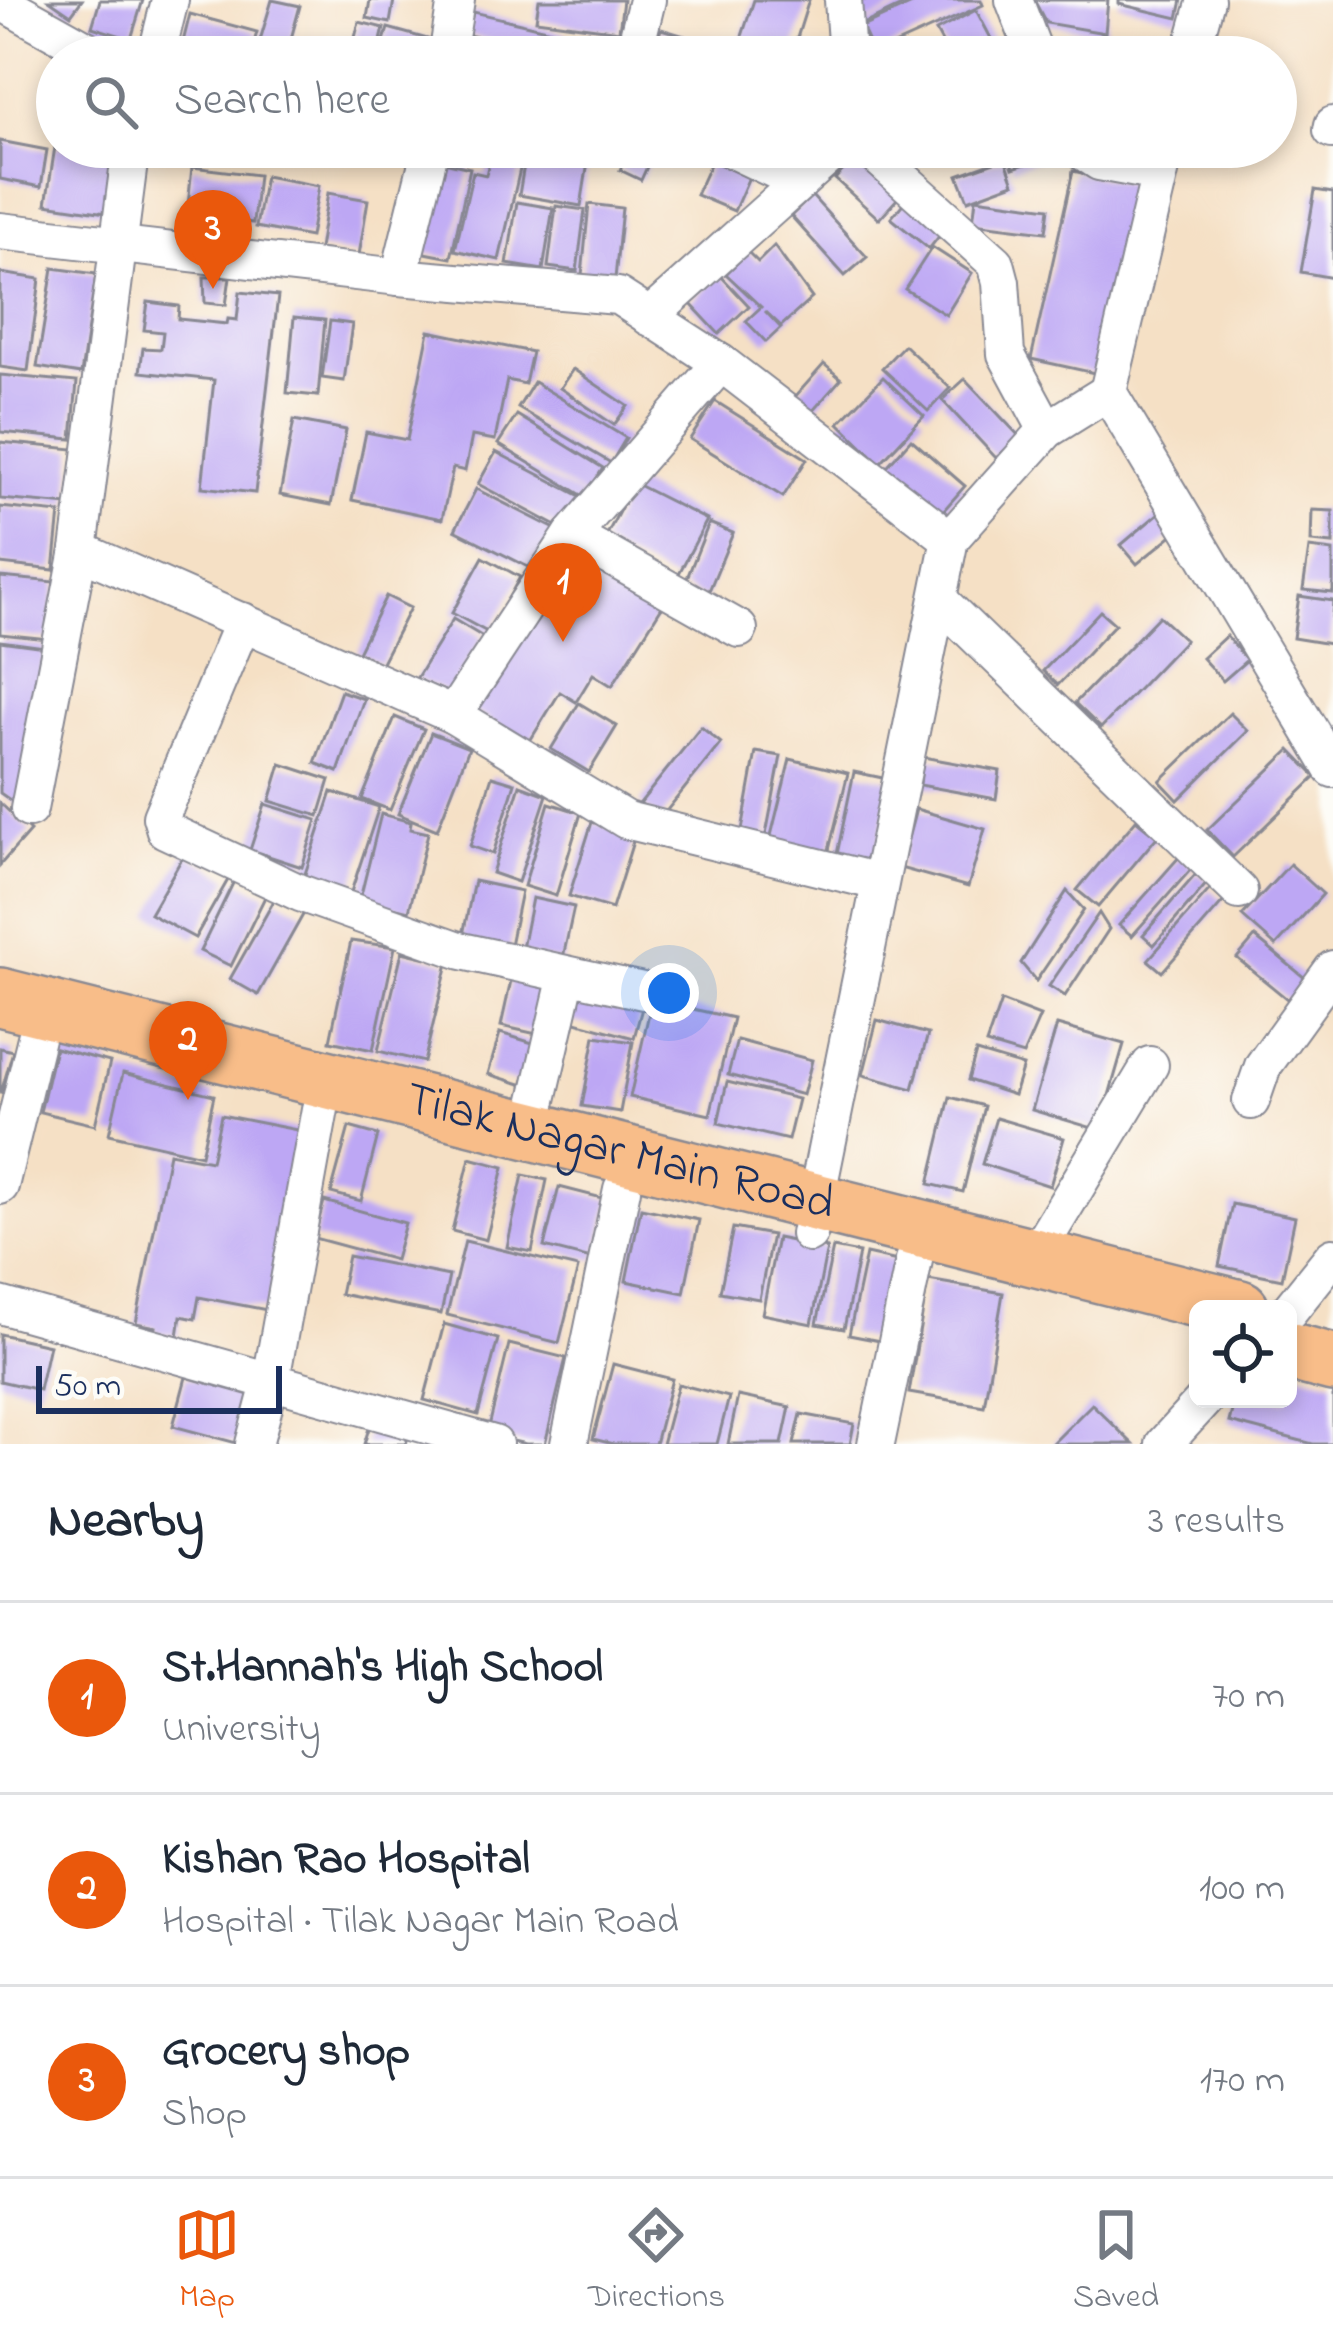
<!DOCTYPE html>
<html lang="en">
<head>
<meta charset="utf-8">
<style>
  body { margin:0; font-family:"Indie Flower",sans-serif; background:#f2f2f3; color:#1f2937 }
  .controls { position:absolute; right:36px; bottom:36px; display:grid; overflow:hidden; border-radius:18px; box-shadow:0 6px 18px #0003 }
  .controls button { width:108px; height:108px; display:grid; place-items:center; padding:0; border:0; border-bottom:3px solid #e0e1e3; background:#fff; color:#1f2937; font:60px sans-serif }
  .scale { position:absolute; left:36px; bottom:30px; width:246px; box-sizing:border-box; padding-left:12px; border:6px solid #1b2f5e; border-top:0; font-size:33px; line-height:42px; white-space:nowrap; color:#1b2f5e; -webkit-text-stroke:9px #fdfcf7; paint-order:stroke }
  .you { position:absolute; left:669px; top:993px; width:42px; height:42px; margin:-30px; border:9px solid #fff; border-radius:50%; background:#1a73e8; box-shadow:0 0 0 18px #1a73e833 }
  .badge { display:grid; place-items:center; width:78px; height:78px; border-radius:50%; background:#ea580c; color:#fff; font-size:39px; font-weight:700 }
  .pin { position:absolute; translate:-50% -99px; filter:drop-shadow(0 3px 6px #0008) }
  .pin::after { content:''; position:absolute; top:63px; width:42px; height:36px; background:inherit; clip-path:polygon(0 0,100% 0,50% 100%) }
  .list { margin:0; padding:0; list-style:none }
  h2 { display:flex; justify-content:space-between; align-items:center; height:156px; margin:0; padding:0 48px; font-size:51px }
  h2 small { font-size:39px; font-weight:400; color:#747a83 }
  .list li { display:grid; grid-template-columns:78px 1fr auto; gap:36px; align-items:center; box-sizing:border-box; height:192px; padding:0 48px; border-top:3px solid #e0e1e3 }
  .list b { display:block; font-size:45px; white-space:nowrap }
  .list p { margin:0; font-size:39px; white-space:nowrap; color:#747a83 }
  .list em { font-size:39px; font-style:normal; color:#747a83 }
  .icon { flex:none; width:66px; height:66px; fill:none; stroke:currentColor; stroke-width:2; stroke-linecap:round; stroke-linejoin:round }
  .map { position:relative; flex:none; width:1333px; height:1444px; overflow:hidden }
  .search { position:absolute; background:#fff; box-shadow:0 6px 18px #0003; left:36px; right:36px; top:36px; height:132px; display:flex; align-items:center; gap:30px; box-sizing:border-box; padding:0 42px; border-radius:66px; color:#747a83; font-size:45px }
  .sheet { height:732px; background:#fff }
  nav { display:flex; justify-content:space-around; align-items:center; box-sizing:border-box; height:168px; border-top:3px solid #e0e1e3; background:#fff; font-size:33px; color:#747a83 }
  nav a { display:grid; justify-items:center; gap:6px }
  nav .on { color:#ea580c }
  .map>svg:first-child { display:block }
  .building { fill:#bda7f4 }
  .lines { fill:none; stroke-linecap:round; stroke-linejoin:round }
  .street-casing { stroke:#888892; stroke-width:40 }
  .primary-casing { stroke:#888892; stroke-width:62 }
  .street { stroke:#fff; stroke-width:36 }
  .primary { stroke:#f8bd89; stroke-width:57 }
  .labels { text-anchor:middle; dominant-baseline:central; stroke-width:12; stroke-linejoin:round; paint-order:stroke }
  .street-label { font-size:48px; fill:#1b2f5e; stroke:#fdfcf7 }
</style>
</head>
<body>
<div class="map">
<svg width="1333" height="1444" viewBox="0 0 1333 1444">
  <rect width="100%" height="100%" fill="#fdfcf7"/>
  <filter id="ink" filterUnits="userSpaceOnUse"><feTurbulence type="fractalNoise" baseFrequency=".00833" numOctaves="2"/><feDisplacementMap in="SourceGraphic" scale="24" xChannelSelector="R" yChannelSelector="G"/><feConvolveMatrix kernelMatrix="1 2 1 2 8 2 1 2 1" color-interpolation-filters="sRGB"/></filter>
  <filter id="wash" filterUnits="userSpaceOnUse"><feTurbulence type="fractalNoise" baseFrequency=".004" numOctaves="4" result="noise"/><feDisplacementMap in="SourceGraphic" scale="48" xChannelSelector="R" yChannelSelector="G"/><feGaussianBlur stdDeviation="2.7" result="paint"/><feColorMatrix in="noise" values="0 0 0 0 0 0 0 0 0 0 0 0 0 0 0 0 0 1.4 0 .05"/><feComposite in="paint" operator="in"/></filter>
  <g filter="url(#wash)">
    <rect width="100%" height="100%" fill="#f5e0c5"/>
    <g id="blocks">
      <g class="building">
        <path d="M 49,0 L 82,0 L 71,15 Z"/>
        <path d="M 100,0 L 143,0 L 131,39 L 92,27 Z"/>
        <path d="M 272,0 L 300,6 L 286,57 L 255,57 Z"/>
        <path d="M 370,0 L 394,0 L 390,23 L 367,18 Z"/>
        <path d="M 539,0 L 623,0 L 619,31 L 536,20 Z"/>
        <path d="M 754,0 L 809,0 L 791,57 L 754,57 L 737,51 Z"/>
        <path d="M 852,0 L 914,0 L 863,24 Z"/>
        <path d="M 921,0 L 981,0 L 983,5 L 874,54 L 862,27 Z"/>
        <path d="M 1034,0 L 1108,0 L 1105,33 L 1046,23 Z"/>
        <path d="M 1119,0 L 1182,0 L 1178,18 L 1119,4 Z"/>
        <path d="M 976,10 L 993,42 L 965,57 L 950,57 L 936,31 Z"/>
        <path d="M 473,12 L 568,34 L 562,56 L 468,35 Z"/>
        <path d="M 190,14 L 257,32 L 250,57 L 206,57 L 181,50 Z"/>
        <path d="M 359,22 L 384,28 L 377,57 L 350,57 Z"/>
        <path d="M 388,28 L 442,43 L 438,57 L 379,57 Z"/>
        <path d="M 661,29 L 728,49 L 725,57 L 652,57 Z"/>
        <path d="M 1111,37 L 1177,50 L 1175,57 L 1107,57 Z"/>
        <path d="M 0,141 L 47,150 L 41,187 L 0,179 Z"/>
        <path d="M 55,147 L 116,147 L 106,213 L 46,204 Z"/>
        <path d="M 527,147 L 589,156 L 581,206 L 519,195 Z"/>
        <path d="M 630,147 L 656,147 L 641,180 L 620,170 Z"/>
        <path d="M 1006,147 L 1047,147 L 1050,156 L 1013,168 Z"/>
        <path d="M 864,148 L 907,188 L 879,219 L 835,179 Z"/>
        <path d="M 492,149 L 523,156 L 499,260 L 455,250 L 473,172 L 486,175 Z"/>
        <path d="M 1005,158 L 1014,183 L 968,200 L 958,175 Z"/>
        <path d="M 435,160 L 470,168 L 451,258 L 415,251 Z"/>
        <path d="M 712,160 L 749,177 L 734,211 L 696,195 Z"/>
        <path d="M 192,167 L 258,175 L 253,223 L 187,215 Z"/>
        <path d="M 1073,171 L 1149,188 L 1108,376 L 1031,359 Z"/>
        <path d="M 265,176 L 319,186 L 310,237 L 256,227 Z"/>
        <path d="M 1315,190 L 1333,193 L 1333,278 L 1301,272 Z"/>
        <path d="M 328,193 L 368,200 L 359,255 L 319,249 Z"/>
        <path d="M 911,194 L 948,225 L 929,249 L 891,218 Z"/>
        <path d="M 812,196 L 867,257 L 845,276 L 791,216 Z"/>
        <path d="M 976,198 L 1049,208 L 1046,232 L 973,223 Z"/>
        <path d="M 517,202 L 553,208 L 543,270 L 507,264 Z"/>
        <path d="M 589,204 L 622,208 L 615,279 L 582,275 Z"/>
        <path d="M 556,206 L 585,210 L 577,271 L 548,267 Z"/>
        <path d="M 774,246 L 812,298 L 781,326 L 765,311 L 781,328 L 766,342 L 746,321 L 761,307 L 726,274 L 748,252 L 758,262 Z"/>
        <path d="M 932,247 L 972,273 L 946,315 L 905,289 Z"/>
        <path d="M 53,268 L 96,274 L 81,374 L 37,367 Z"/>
        <path d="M 0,273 L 40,279 L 28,371 L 0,367 Z"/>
        <path d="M 720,275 L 749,306 L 719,334 L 690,303 Z"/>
        <path d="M 204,277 L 230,277 L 226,305 L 205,303 Z"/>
        <path d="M 240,292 L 278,296 L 255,493 L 202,487 L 214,380 L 140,372 L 143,348 L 161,349 L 163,332 L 144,330 L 148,302 L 179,306 L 178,319 L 227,324 L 228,319 L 237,320 Z"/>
        <path d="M 294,317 L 325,320 L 318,396 L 287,393 Z"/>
        <path d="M 330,321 L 352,324 L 344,381 L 322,378 Z"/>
        <path d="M 429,331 L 532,352 L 525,384 L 507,380 L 495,440 L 472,436 L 465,471 L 453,468 L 442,519 L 352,500 L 366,432 L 407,440 Z"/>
        <path d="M 904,345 L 950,388 L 928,411 L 882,368 Z"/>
        <path d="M 824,364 L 841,379 L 810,414 L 793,399 Z"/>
        <path d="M 573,369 L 628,406 L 614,425 L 560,388 Z"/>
        <path d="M 0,375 L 77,382 L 72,439 L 0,432 Z"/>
        <path d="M 883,377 L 924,416 L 880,463 L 839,423 Z"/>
        <path d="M 965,379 L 1020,437 L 996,458 L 942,400 Z"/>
        <path d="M 534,382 L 626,438 L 611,463 L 518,408 Z"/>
        <path d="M 715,401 L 807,459 L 783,497 L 690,439 Z"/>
        <path d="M 517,415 L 603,468 L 585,497 L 498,444 Z"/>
        <path d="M 294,420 L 346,430 L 331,505 L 280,495 Z"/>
        <path d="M 911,439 L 965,486 L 935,520 L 881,473 Z"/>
        <path d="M 0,442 L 74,449 L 68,505 L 0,499 Z"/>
        <path d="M 496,452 L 582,497 L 564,530 L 478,484 Z"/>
        <path d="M 634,483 L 707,520 L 675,581 L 602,544 Z"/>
        <path d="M 476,489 L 559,531 L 538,572 L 455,530 Z"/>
        <path d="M 0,507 L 60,513 L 54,570 L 0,564 Z"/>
        <path d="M 1165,508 L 1181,528 L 1137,564 L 1121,545 Z"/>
        <path d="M 1312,510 L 1333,511 L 1333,544 L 1311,542 Z"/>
        <path d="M 709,523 L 733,533 L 706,598 L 683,588 Z"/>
        <path d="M 575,545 L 665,602 L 612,686 L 593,674 L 576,702 L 560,692 L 528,744 L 471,709 Z"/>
        <path d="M 1309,548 L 1333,551 L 1333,593 L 1303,590 Z"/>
        <path d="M 483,557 L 520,577 L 489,633 L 452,613 Z"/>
        <path d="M 0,577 L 55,582 L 49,639 L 0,634 Z"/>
        <path d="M 386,596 L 410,608 L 381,664 L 358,652 Z"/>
        <path d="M 1299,596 L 1333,601 L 1330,644 L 1293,638 Z"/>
        <path d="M 1100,611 L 1115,624 L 1058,685 L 1043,671 Z"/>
        <path d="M 1159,616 L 1185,640 L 1101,728 L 1075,703 Z"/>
        <path d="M 453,619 L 483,637 L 449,693 L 416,679 Z"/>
        <path d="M 1226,636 L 1247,660 L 1223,681 L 1202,658 Z"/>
        <path d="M 0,641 L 45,647 L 23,809 L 0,793 Z"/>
        <path d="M 341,691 L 364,699 L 338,772 L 315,763 Z"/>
        <path d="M 579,703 L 617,726 L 589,772 L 551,749 Z"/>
        <path d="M 1230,713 L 1248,731 L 1178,800 L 1160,781 Z"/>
        <path d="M 395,717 L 424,729 L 390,810 L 362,799 Z"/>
        <path d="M 701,727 L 721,743 L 660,819 L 640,803 Z"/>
        <path d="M 431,733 L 469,748 L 437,830 L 398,814 Z"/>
        <path d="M 1290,750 L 1316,777 L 1233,857 L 1207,830 Z"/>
        <path d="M 756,752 L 781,756 L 765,840 L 741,836 Z"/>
        <path d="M 923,757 L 1000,771 L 996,799 L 920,785 Z"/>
        <path d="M 790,759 L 848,773 L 827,858 L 769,844 Z"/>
        <path d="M 281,764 L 330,780 L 319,816 L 270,801 Z"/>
        <path d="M 854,772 L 892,780 L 874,866 L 836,859 Z"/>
        <path d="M 492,776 L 515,783 L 493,854 L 470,846 Z"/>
        <path d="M 520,785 L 547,795 L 518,882 L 492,873 Z"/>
        <path d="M 332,792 L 379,807 L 351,892 L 304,877 Z"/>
        <path d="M 0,803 L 30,831 L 0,865 Z"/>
        <path d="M 549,803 L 581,813 L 556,896 L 524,886 Z"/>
        <path d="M 265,804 L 317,820 L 302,867 L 250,850 Z"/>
        <path d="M 916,809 L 985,829 L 968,887 L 900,868 Z"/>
        <path d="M 381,814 L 411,822 L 410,829 L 428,833 L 409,911 L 360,899 Z"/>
        <path d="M 1136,820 L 1157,837 L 1098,907 L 1077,890 Z"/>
        <path d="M 592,822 L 635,835 L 612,909 L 569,896 Z"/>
        <path d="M 185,853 L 229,878 L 195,938 L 150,914 Z"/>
        <path d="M 1180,856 L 1193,867 L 1132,936 L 1119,925 Z"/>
        <path d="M 1290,864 L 1323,894 L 1276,946 L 1242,916 Z"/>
        <path d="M 1197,873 L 1208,882 L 1154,945 L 1143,935 Z"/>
        <path d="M 235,879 L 266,895 L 231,966 L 200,951 Z"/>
        <path d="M 474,881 L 521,891 L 508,955 L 461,945 Z"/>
        <path d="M 1210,889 L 1224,901 L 1162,972 L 1148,960 Z"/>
        <path d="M 1067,891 L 1084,910 L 1036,981 L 1021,963 Z"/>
        <path d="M 276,897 L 304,913 L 258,995 L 230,979 Z"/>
        <path d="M 532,898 L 574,907 L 562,962 L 521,954 Z"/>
        <path d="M 1099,913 L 1109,929 L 1065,996 L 1049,986 Z"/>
        <path d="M 1255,937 L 1311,983 L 1293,1004 L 1237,958 Z"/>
        <path d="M 351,941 L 395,947 L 373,1050 L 330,1041 Z"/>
        <path d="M 402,952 L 448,963 L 424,1062 L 378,1051 Z"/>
        <path d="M 512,976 L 552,986 L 541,1035 L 501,1026 Z"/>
        <path d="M 577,986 L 643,1004 L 634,1038 L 568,1020 Z"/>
        <path d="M 652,1000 L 733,1018 L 710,1115 L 630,1097 Z"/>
        <path d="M 1001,1001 L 1040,1016 L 1023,1055 L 986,1044 Z"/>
        <path d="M 877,1020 L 928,1034 L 913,1089 L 863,1075 Z"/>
        <path d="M 1057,1025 L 1124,1044 L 1099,1130 L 1032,1110 Z"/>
        <path d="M 500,1033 L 536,1044 L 524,1085 L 488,1074 Z"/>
        <path d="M 595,1036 L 633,1042 L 620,1112 L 582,1106 Z"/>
        <path d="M 737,1040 L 812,1060 L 803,1095 L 728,1075 Z"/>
        <path d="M 0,1048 L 13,1051 L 1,1093 L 0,1093 Z"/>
        <path d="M 55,1048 L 110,1062 L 95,1125 L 40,1112 Z"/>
        <path d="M 976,1052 L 1023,1066 L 1014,1095 L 968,1080 Z"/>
        <path d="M 123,1073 L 214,1095 L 201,1155 L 109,1134 Z"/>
        <path d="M 727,1082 L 798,1099 L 788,1140 L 718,1123 Z"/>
        <path d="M 950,1097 L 984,1106 L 963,1192 L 929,1184 Z"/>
        <path d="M 221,1115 L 302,1131 L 267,1310 L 199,1297 L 195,1319 L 181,1316 L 178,1336 L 155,1332 L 156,1327 L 136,1323 L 169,1153 L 211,1161 Z"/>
        <path d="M 996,1118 L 1064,1138 L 1050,1186 L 982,1164 Z"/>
        <path d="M 349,1127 L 378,1135 L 361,1201 L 331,1193 Z"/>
        <path d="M 470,1158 L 504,1167 L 486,1240 L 452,1231 Z"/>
        <path d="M 523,1175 L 547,1180 L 532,1252 L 507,1247 Z"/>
        <path d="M 559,1187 L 610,1200 L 595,1260 L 544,1247 Z"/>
        <path d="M 324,1201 L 405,1223 L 395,1260 L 314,1238 Z"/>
        <path d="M 1232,1204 L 1295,1217 L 1282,1279 L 1219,1266 Z"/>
        <path d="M 641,1208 L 699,1220 L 684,1293 L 626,1281 Z"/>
        <path d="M 733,1228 L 772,1235 L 759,1299 L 720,1292 Z"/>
        <path d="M 777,1238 L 827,1248 L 812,1324 L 762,1314 Z"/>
        <path d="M 465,1241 L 578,1268 L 559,1343 L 447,1315 Z"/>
        <path d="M 833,1248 L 859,1253 L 844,1329 L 817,1324 Z"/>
        <path d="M 866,1254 L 902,1262 L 885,1342 L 849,1335 Z"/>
        <path d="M 348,1256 L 449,1276 L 441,1314 L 340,1294 Z"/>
        <path d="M 928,1280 L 1003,1293 L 984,1406 L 909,1393 Z"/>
        <path d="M 444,1324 L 498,1339 L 478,1415 L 424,1400 Z"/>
        <path d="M 0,1334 L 49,1345 L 39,1390 L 0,1381 Z"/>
        <path d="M 509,1344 L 566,1358 L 545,1444 L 526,1444 L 487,1435 Z"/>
        <path d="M 613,1364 L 672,1379 L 655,1444 L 613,1444 L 593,1439 Z"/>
        <path d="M 1288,1370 L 1333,1381 L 1333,1444 L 1313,1444 L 1229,1422 L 1235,1399 L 1288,1399 Z"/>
        <path d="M 186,1377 L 253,1396 L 240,1444 L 173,1426 Z"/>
        <path d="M 678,1384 L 729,1397 L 717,1444 L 662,1444 Z"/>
        <path d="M 738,1396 L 790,1407 L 782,1444 L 728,1444 Z"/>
        <path d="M 1092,1404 L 1133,1444 L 1052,1444 Z"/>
        <path d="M 801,1414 L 854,1424 L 850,1444 L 794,1444 Z"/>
        <path d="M 371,1422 L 409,1433 L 406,1444 L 364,1444 Z"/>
      </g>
    </g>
  </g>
  <g filter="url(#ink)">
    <use href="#blocks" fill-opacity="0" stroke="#888892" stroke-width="3"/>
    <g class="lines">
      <defs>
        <g id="street">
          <path d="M 843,0 L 847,57"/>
          <path d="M 1014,0 L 1036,57"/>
          <path d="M 0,1 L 100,57"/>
          <path d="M 156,57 L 170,0"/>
          <path d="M 447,57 L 456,0"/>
          <path d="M 633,57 L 647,0"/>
          <path d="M 1190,57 L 1206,0"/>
          <path d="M 1332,130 L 1333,125"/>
          <path d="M 726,147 L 800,182"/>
          <path d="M 867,147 L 996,263 L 1001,282 L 1006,354 L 1047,430"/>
          <path d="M 1076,147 L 1099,162 L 1159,173"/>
          <path d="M 1166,147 L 1108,392 L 1333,769"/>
          <path d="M 0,231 L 399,277 L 618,296 L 721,363 L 950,539"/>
          <path d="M 399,277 L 431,147"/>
          <path d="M 649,317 L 839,147"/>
          <path d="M 572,535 L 739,629"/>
          <path d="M 79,550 L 453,715 L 626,820 L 879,882"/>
          <path d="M 939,600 L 1239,891"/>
          <path d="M 243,621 L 161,817 L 165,830 L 300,893 L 462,951 L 643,991"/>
          <path d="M 453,715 L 572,535 L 721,363"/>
          <path d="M 29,809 L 79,550 L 131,147"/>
          <path d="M 1251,1101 L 1263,1066 L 1333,969"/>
          <path d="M 531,1130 L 567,975"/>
          <path d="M 0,1186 L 43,1009"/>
          <path d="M 809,1234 L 950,539 L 1047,430 L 1108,392"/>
          <path d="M 1034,1257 L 1150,1065"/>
          <path d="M 0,1305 L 494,1444"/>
          <path d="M 1288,1312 L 1333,1256"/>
          <path d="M 254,1444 L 271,1380 L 320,1109"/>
          <path d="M 569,1444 L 622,1189"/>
          <path d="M 876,1444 L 914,1260"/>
          <path d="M 1164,1444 L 1205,1399"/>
        </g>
        <g id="primary">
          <path id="s1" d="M 0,997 L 1240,1309"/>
          <path d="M 1288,1351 L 1333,1363"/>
        </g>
      </defs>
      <use href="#street" class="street-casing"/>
      <use href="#primary" class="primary-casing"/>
      <use href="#street" class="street"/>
      <use href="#primary" class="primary"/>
    </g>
  </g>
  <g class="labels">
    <g class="street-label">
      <text stroke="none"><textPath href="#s1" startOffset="639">Tilak Nagar Main Road</textPath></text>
    </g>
  </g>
</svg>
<div class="controls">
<button><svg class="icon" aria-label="locate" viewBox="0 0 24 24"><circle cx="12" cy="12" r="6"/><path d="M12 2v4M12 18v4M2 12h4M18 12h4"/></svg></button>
</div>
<div class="scale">50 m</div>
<div class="you"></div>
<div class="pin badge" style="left:563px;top:642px">1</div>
<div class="pin badge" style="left:188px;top:1100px">2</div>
<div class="pin badge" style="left:213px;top:289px">3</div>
<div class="search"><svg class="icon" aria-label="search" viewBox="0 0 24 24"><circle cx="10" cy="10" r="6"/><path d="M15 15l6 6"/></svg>Search here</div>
</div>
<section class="sheet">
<h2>Nearby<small>3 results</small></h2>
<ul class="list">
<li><span class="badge">1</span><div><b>St.Hannah's High School</b><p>University</p></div><em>70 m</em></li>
<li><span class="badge">2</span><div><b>Kishan Rao Hospital</b><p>Hospital · Tilak Nagar Main Road</p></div><em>100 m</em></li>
<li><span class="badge">3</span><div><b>Grocery shop</b><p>Shop</p></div><em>170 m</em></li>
</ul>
</section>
<nav>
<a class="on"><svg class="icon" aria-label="map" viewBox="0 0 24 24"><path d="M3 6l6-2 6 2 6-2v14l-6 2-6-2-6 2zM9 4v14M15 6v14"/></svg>Map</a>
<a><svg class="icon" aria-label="directions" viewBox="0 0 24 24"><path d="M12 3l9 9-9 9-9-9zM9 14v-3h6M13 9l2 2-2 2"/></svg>Directions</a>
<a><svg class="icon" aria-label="saved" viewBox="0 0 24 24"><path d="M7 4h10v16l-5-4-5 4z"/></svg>Saved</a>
</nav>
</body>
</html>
